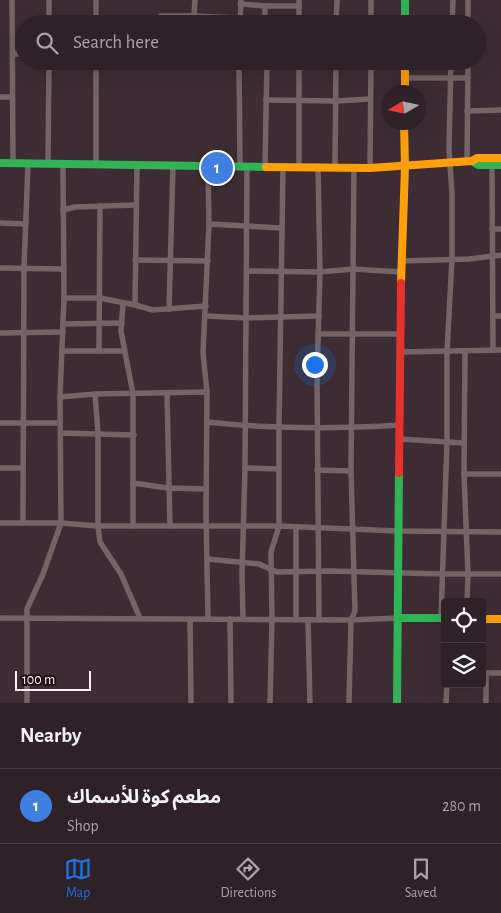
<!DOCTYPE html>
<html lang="en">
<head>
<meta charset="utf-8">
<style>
  body { margin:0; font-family:"Alegreya Sans","Noto Sans Arabic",sans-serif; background:#3a2e33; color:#f1f3f6 }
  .controls { position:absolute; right:15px; bottom:15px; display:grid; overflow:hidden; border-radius:5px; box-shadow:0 5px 20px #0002 }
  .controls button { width:45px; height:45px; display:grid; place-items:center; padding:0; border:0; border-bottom:1px solid #493e44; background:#2e2127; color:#f1f3f6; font:25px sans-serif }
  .compass { position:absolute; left:381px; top:85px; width:45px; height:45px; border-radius:50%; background:#2e2127; box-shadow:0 5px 20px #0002; rotate:261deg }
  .scale { position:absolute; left:15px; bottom:12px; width:76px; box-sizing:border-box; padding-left:5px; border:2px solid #feedf4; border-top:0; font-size:14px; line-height:18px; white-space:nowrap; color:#feedf4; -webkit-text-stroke:4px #211419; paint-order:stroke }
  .you { position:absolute; left:314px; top:364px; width:18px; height:18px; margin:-12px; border:4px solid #fff; border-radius:50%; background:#1a73e8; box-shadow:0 0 0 8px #1a73e833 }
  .badge { display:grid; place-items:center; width:32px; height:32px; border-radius:50%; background:#1a73e8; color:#fff; font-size:16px; font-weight:700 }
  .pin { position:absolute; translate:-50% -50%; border:2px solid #fff; box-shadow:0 1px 5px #0006 }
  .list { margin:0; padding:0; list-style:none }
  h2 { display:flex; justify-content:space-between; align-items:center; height:65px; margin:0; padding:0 20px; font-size:21px }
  h2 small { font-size:16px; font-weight:400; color:#a7a3a7 }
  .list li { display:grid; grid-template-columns:32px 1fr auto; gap:15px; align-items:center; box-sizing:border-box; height:75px; padding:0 20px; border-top:1px solid #493e44 }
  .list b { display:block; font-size:19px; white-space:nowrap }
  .list p { margin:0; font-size:16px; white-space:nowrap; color:#a7a3a7 }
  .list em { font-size:16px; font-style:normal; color:#a7a3a7 }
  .icon { flex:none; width:28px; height:28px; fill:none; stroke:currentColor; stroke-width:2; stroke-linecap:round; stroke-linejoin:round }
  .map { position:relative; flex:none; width:501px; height:703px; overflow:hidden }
  .search { position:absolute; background:#2e2127; box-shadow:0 5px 20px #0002; left:15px; right:15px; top:15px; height:55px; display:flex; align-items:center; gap:12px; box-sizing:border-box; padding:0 18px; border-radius:28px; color:#a7a3a7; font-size:19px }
  .sheet { height:140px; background:#2e2127 }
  nav { display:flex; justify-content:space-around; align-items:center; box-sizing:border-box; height:70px; border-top:1px solid #493e44; background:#2e2127; font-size:14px; color:#a7a3a7 }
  nav a { display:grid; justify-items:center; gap:2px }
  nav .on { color:#1a73e8 }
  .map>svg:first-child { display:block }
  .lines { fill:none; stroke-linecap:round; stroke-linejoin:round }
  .street { stroke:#746466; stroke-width:5.5 }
  .fast { stroke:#30b455; stroke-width:8 }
  .slow { stroke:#ff9f0a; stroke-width:8 }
  .jam { stroke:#e5322d; stroke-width:8 }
</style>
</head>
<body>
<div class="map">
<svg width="501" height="703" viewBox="0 0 501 703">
  <rect width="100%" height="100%" fill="#3d2c34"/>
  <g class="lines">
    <g class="street">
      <path d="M 12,0 L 13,163"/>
      <path d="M 49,0 L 49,24"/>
      <path d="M 96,0 L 96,24"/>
      <path d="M 299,0 L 299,24"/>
      <path d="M 371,0 L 371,24"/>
      <path d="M 240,4 L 265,6 L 299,6"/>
      <path d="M 265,6 L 265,24"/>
      <path d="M 161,16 L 194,16 L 240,18"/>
      <path d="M 194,16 L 195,0"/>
      <path d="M 240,24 L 241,0"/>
      <path d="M 336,24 L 337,0"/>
      <path d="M 452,24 L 453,0"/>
      <path d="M 468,24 L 468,0"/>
      <path d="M 13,54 L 24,54"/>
      <path d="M 239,61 L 240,166"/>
      <path d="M 299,61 L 299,166"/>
      <path d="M 405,78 L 468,78"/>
      <path d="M 0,97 L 12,97"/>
      <path d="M 266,100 L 336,101 L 370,99"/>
      <path d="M 467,111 L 501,110"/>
      <path d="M 467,162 L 468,61"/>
      <path d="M 48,163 L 49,61"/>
      <path d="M 96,164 L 96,61"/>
      <path d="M 208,166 L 209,224 L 203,353 L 207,392 L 206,513 L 208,619"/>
      <path d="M 265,166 L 267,61"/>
      <path d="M 318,166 L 320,272 L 317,377 L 319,620"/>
      <path d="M 335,166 L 336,61"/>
      <path d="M 492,166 L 493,350"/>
      <path d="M 370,168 L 371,61"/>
      <path d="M 63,210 L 75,207 L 136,205"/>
      <path d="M 0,223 L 26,224"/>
      <path d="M 209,224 L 281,228"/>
      <path d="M 492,229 L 501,229"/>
      <path d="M 135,260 L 208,261"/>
      <path d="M 401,261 L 469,259 L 501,255"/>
      <path d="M 0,268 L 64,269"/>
      <path d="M 247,271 L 320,272 L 353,269 L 401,272"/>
      <path d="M 64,298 L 100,298 L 135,305 L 153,310 L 206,306"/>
      <path d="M 123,303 L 121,331 L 133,394 L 133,526"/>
      <path d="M 135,305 L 137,165"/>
      <path d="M 169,309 L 173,165"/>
      <path d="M 206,316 L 247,318 L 319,316"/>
      <path d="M 493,316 L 501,316"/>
      <path d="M 63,324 L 122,323"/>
      <path d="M 0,333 L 63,332"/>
      <path d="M 318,334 L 400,334"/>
      <path d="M 62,351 L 124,351"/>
      <path d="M 99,351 L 100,206"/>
      <path d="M 465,351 L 464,474 L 468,574 L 467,602"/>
      <path d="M 400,352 L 501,350"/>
      <path d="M 95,394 L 98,433 L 98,526 L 100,542 L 121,574 L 140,618"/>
      <path d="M 167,394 L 170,526"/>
      <path d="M 60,397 L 95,394 L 207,392"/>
      <path d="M 207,422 C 271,429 336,429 400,425"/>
      <path d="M 0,423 L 60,423"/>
      <path d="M 61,433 L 134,435"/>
      <path d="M 399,439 L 464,443"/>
      <path d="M 0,468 L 23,468"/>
      <path d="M 245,468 L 278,469"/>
      <path d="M 317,470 L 351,471"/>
      <path d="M 464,474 L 501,474"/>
      <path d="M 133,483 L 168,488 L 206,489"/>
      <path d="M 23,522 L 24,268 L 28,163"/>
      <path d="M 0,523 L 61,523 L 98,526 L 279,526 L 398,531 L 501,532"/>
      <path d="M 296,527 L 296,620"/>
      <path d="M 207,559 L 259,564 L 277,572 L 330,571 L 442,574 L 501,574"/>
      <path d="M 0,618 L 351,620 L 398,618"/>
      <path d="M 441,618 L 447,442 L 447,352 L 452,259 L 452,194 L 449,149 L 451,61"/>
      <path d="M 190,619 L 191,703"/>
      <path d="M 230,619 L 231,703"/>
      <path d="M 243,619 L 242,575 L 245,468 L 247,166"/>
      <path d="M 308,620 L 310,703"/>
      <path d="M 484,673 L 501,673"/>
      <path d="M 27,703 L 27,609 L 43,574 L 61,523 L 60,397 L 64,298 L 63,164"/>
      <path d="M 270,703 L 272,620 L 271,552 L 279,526 L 279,426 L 283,166"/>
      <path d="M 349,703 L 351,620 L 355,611 L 351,471 L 354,167"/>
      <path d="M 446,703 L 447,684"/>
      <path d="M 486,703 L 486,673"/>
    </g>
    <g class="fast">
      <path d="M 405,0 L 405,24"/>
      <path d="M 472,161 L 478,165 L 501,165"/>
      <path d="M 0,163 L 266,167"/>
      <path d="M 398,618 L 445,618"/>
      <path d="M 397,703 L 399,473"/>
    </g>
    <g class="slow">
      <path d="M 405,61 L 405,92"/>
      <path d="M 266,167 L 370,168 L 472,161 L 477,158 L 501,158"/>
      <path d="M 401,283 L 405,167 L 404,122"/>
      <path d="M 482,619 L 501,619"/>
    </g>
    <path class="jam" d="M 399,473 L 401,283"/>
  </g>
</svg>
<div class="controls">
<button><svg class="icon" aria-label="locate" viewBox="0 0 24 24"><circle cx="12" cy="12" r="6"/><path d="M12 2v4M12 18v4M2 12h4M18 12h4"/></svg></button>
<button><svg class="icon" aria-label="layers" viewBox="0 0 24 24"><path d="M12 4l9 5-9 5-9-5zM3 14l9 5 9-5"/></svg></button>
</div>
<svg class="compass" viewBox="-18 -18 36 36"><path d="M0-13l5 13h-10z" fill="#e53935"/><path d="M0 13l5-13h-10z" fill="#a7a3a7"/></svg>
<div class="scale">100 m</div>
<div class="you"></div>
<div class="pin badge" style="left:217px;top:168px;background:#3f7fe0">1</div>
<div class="search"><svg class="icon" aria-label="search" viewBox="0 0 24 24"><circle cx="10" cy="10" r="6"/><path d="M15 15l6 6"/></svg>Search here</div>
</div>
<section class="sheet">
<h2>Nearby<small></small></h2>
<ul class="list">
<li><span class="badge" style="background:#3f7fe0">1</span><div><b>مطعم كوة للأسماك</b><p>Shop</p></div><em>280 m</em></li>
</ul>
</section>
<nav>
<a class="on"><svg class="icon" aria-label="map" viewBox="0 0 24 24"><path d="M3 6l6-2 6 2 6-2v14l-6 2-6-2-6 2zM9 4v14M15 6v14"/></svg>Map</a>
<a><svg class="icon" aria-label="directions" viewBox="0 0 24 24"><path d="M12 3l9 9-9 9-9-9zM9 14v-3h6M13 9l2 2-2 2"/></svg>Directions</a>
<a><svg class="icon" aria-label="saved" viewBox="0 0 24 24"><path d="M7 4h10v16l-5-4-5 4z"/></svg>Saved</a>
</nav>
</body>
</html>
